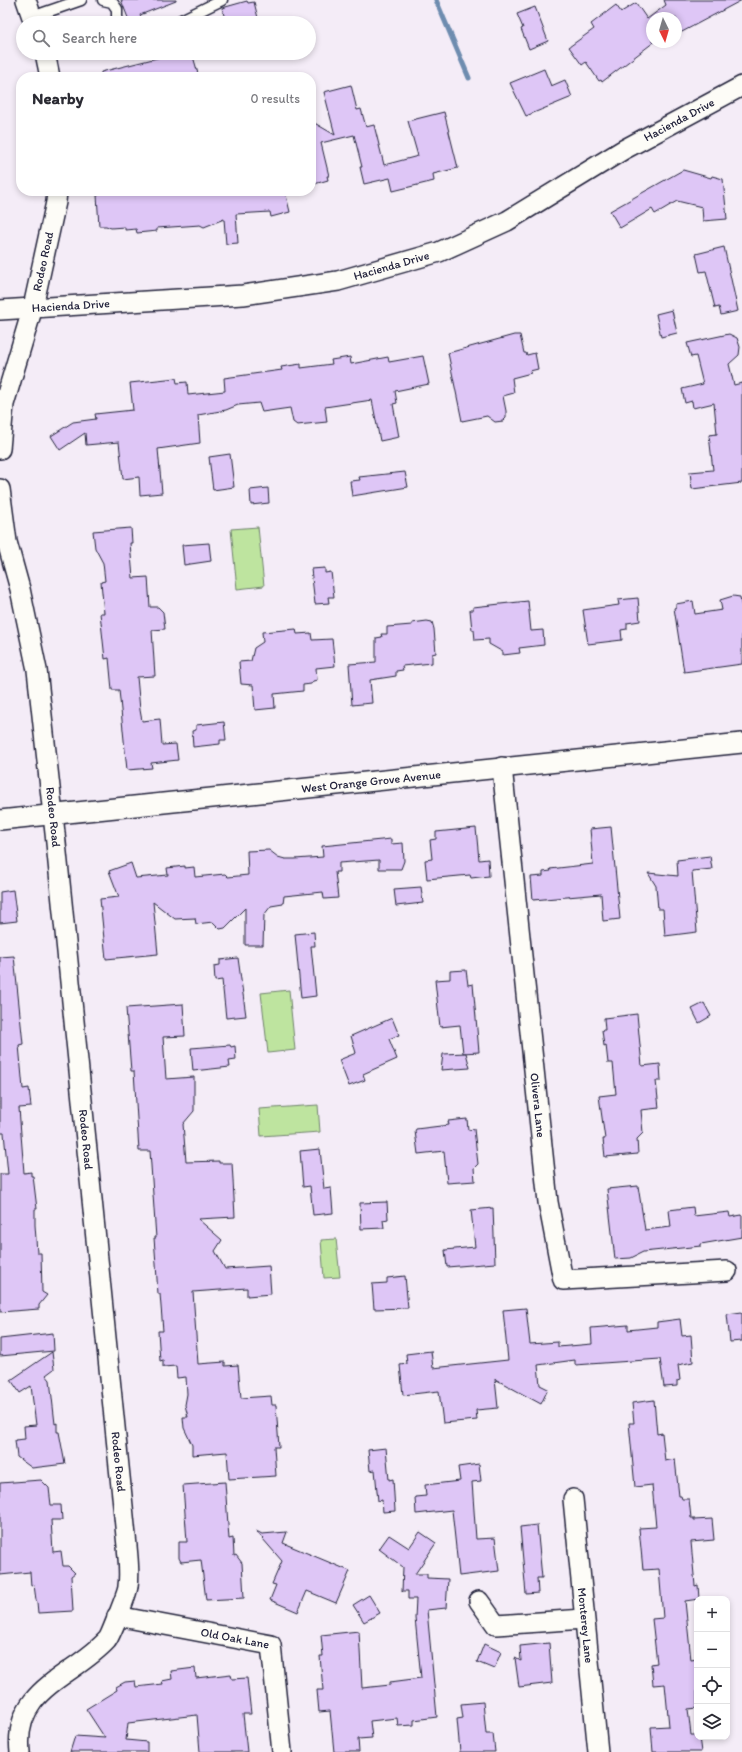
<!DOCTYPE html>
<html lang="en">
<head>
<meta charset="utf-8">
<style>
  body { margin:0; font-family:Itim,sans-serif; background:#f2f2f3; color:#2b2b33 }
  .controls { position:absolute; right:12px; bottom:12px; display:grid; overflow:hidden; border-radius:8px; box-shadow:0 2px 6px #0003 }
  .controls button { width:36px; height:36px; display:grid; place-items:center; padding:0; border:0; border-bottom:1px solid #e1e1e2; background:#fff; color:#2b2b33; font:20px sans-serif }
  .compass { position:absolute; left:646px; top:12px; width:36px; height:36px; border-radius:50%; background:#fff; box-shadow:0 2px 6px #0003; rotate:175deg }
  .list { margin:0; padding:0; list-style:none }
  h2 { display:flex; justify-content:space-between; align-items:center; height:52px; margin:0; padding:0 16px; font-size:17px }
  h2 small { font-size:13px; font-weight:400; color:#7c7c81 }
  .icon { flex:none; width:22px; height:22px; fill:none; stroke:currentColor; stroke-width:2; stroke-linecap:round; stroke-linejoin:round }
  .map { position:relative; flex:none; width:742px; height:1752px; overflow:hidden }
  .search { position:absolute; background:#fff; box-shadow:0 2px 6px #0003; left:16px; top:16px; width:300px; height:44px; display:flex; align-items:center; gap:10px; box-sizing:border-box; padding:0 14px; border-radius:22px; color:#7c7c81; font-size:15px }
  .panel { position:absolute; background:#fff; box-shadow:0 2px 6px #0003; left:16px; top:72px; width:300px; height:124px; border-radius:16px }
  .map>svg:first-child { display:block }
  .green { fill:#bee49f; stroke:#70836d }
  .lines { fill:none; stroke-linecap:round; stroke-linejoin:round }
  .stream { stroke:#6e8caf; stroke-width:5 }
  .building { fill:#dec6f6; stroke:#22223b }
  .service-casing { stroke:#22223b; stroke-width:13 }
  .minor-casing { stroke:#22223b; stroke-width:22 }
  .service { stroke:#fdfcf7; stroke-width:10 }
  .minor { stroke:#fdfcf7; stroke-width:19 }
  .labels { text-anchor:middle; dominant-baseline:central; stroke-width:3.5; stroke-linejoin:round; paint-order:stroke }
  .street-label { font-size:12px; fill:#22223b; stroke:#fdfcf7 }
</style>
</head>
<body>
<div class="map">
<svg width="742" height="1752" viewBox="0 0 742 1752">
  <rect width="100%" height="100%" fill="#f4ecf7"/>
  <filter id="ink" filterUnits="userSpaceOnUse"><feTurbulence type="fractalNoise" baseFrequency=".025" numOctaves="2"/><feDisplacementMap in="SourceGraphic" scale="8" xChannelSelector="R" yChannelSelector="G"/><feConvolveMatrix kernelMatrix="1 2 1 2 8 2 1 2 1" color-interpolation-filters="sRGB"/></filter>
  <g filter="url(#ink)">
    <g class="green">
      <path d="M 258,527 L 264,586 L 237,589 L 231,529 Z"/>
      <path d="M 289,990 L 295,1050 L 268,1053 L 261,993 Z"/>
      <path d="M 318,1105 L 320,1132 L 261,1136 L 259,1109 Z"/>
      <path d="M 336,1239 L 340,1277 L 324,1278 L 321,1240 Z"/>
    </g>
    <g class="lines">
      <path class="stream" d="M 436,0 L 469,78"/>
    </g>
    <g class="building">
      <path d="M 121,0 L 176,0 L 176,1 L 140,15 L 143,23 L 130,23 Z"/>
      <path d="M 664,0 L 742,0 L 680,33 L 676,25 L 676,18 L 652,18 L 652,42 L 654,42 L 602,82 L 601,80 L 599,81 L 586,62 L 582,65 L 569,47 L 594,29 L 591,24 L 616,5 L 621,12 L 636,3 L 647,19 L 666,5 Z"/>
      <path d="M 247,1 L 248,3 L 254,2 L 258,18 L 237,23 L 226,23 L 222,8 Z"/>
      <path d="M 535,7 L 548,41 L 529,49 L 521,29 L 523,28 L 517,14 Z"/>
      <path d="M 177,53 L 192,53 L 199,77 L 101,77 L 101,72 Z"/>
      <path d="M 544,69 L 551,86 L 565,80 L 572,97 L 526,116 L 510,83 Z"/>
      <path d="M 351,85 L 357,110 L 361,109 L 366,127 L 374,125 L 384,165 L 418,156 L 408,121 L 444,112 L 458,168 L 433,174 L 434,181 L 393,191 L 390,178 L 364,184 L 360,167 L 362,167 L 354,135 L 321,143 L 329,176 L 327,176 L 328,180 L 311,185 L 311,121 L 335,135 L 324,92 Z"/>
      <path d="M 683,170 L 711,178 L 712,176 L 723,179 L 727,219 L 703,221 L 702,207 L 677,201 L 655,214 L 652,209 L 620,228 L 610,211 Z"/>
      <path d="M 98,191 L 285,191 L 290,212 L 271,217 L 270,212 L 236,214 L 238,243 L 226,244 L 224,219 L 204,227 L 200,225 L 157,228 L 157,231 L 137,233 L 136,229 L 125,230 L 125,227 L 111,228 L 106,226 L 99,226 L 97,195 L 99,195 Z"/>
      <path d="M 724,247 L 738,311 L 721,315 L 719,307 L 715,308 L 706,271 L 700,272 L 696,254 Z"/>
      <path d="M 672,310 L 677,333 L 661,337 L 656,314 Z"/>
      <path d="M 729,334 L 737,338 L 740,347 L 739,355 L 729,364 L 734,385 L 742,383 L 742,483 L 692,489 L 690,472 L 713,470 L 709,435 L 717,434 L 714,403 L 693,408 L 692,401 L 685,403 L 682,389 L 703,384 L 696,356 L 691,357 L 687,343 Z"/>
      <path d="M 514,335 L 520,335 L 524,353 L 526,353 L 527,355 L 535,353 L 538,369 L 530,371 L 531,373 L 512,378 L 514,393 L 503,396 L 506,411 L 506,418 L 503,421 L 495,422 L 487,416 L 462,421 L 448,353 Z"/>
      <path d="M 423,356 L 429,384 L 395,391 L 397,403 L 393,404 L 399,437 L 380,441 L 372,400 L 325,407 L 327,422 L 297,425 L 293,422 L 290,408 L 262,412 L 259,403 L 238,405 L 226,410 L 198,415 L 200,443 L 158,449 L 162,493 L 140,495 L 139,477 L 123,479 L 119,442 L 86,445 L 85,433 L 60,450 L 51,436 L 73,422 L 96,419 L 95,414 L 133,410 L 130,383 L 176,378 L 177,383 L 187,382 L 188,395 L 225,391 L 224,378 L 282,370 L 281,367 L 301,364 L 301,368 L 332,364 L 331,360 L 350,357 L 351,364 L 388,357 L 389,362 Z"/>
      <path d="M 230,454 L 234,487 L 213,490 L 209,457 Z"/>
      <path d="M 405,472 L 408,487 L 352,496 L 350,481 L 360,480 L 359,477 Z"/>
      <path d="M 268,488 L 269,503 L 251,505 L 250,490 Z"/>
      <path d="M 131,528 L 132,543 L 130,543 L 133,578 L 148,577 L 150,607 L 158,607 L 163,612 L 165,629 L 152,630 L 155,676 L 137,677 L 140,710 L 142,721 L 160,719 L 162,745 L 176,744 L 178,760 L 151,763 L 152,768 L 127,770 L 119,690 L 112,690 L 109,658 L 105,659 L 100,613 L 104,613 L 101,582 L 105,581 L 103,563 L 95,548 L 93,531 Z"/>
      <path d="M 209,543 L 211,561 L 184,565 L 182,545 Z"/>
      <path d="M 325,568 L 325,573 L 331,572 L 334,597 L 328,597 L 329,603 L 315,604 L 311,569 Z"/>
      <path d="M 733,596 L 740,597 L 742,609 L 742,664 L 684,672 L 674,608 L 676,607 L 676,604 L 693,601 L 695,614 L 722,610 L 720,600 Z"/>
      <path d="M 638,598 L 640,621 L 627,623 L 627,629 L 621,630 L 622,640 L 588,644 L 583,610 L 619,605 L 618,600 Z"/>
      <path d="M 528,601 L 531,631 L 543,630 L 544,645 L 519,648 L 520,653 L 503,655 L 503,652 L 489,644 L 489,639 L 475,640 L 474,630 L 472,630 L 470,610 L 473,610 L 473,607 Z"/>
      <path d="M 427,621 L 432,622 L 434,629 L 436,653 L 432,654 L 432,663 L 402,666 L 403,670 L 396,671 L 396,676 L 370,680 L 372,703 L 352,705 L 349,664 L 376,662 L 376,638 L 382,637 L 381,634 L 387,634 L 387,627 L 412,625 L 412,623 Z"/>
      <path d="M 296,629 L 297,634 L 311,633 L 312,640 L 332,639 L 335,666 L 316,668 L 317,680 L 313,681 L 311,684 L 303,685 L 303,691 L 274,694 L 275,708 L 255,710 L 253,685 L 241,684 L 239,662 L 251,661 L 254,648 L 263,642 L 262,632 Z"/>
      <path d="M 224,722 L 226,740 L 220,740 L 220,744 L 193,747 L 192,731 L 196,730 L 196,725 Z"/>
      <path d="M 611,827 L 620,919 L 603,921 L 601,894 L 533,900 L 531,877 L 543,876 L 543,872 L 551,871 L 550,869 L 593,864 L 590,829 Z"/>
      <path d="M 476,828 L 479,860 L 488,859 L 489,876 L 471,878 L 470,875 L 427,879 L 425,860 L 432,859 L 430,840 L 436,839 L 436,832 Z"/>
      <path d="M 391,839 L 391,844 L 403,843 L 404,861 L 401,869 L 379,869 L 379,860 L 339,863 L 339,872 L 335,872 L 338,898 L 324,899 L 323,892 L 284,896 L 283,904 L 271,906 L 264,915 L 263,945 L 245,945 L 245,908 L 225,928 L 220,929 L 213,922 L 196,924 L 195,918 L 175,919 L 153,902 L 158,954 L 106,959 L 100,899 L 119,897 L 109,871 L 131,863 L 136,878 L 168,875 L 167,868 L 185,866 L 185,868 L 194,867 L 195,877 L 225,874 L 228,877 L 248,875 L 247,851 L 269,850 L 278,857 L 285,859 L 295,859 L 323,857 L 322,846 Z"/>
      <path d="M 710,856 L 712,869 L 692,871 L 697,932 L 665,936 L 663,909 L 658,909 L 656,886 L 648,873 L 678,876 L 677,860 Z"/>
      <path d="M 421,887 L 423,903 L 396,906 L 394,889 Z"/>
      <path d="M 13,890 L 17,921 L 0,923 L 0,892 Z"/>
      <path d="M 314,932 L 315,946 L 311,946 L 316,996 L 301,998 L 295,934 Z"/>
      <path d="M 14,956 L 23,1044 L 19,1045 L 23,1089 L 29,1088 L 31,1107 L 19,1108 L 24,1173 L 31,1172 L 31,1176 L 33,1176 L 37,1209 L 35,1209 L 35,1225 L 37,1253 L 41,1253 L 42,1292 L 47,1295 L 39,1305 L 39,1309 L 0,1312 L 0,1174 L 8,1174 L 4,1133 L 0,1133 L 0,957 Z"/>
      <path d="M 238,958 L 246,1016 L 226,1018 L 222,980 L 215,981 L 214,966 L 220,965 L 220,960 Z"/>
      <path d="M 466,970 L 468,985 L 473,984 L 479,1052 L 463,1053 L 460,1025 L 440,1027 L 435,980 L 450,979 L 450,971 Z"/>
      <path d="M 704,1003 L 711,1016 L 699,1023 L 692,1009 Z"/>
      <path d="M 183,1004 L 185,1036 L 163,1037 L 166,1079 L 194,1077 L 194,1111 L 183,1124 L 186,1162 L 219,1161 L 219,1163 L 232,1163 L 233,1180 L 235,1217 L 198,1219 L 222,1240 L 215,1251 L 225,1269 L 269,1266 L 271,1294 L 247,1296 L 247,1288 L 193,1292 L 198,1364 L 225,1362 L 225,1366 L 238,1365 L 241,1398 L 271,1396 L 272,1405 L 276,1405 L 279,1447 L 274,1447 L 276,1476 L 229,1479 L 227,1452 L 192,1455 L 192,1445 L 184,1428 L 183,1417 L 188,1417 L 185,1405 L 187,1394 L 186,1377 L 177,1378 L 176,1366 L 163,1367 L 163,1360 L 160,1361 L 158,1331 L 163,1331 L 160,1294 L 158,1294 L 156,1264 L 154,1238 L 156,1238 L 150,1151 L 139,1151 L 134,1071 L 131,1071 L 126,1008 Z"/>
      <path d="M 637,1014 L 642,1066 L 660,1064 L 661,1081 L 656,1081 L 659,1108 L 641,1110 L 643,1133 L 637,1139 L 638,1154 L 605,1157 L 603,1139 L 605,1139 L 599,1096 L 616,1094 L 613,1063 L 608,1063 L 606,1045 L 604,1046 L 602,1030 L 605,1030 L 604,1018 Z"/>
      <path d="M 392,1018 L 399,1035 L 389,1039 L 397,1059 L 363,1074 L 365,1080 L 349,1086 L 339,1060 L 356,1053 L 351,1036 Z"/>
      <path d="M 230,1045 L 231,1047 L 235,1046 L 236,1060 L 229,1061 L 230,1067 L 193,1071 L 191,1048 Z"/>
      <path d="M 466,1053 L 470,1068 L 441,1070 L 443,1054 Z"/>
      <path d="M 467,1119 L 468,1130 L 474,1129 L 478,1164 L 474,1168 L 475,1181 L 447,1183 L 444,1151 L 418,1154 L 415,1131 L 416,1129 L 449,1125 L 448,1121 Z"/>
      <path d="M 320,1149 L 324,1189 L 331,1188 L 333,1213 L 313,1215 L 310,1186 L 303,1187 L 300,1151 Z"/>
      <path d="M 638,1186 L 645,1230 L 671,1227 L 669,1210 L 693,1207 L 694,1216 L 729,1212 L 730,1217 L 742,1215 L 742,1237 L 701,1244 L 701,1246 L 643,1252 L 631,1258 L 615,1259 L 607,1189 Z"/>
      <path d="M 387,1202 L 388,1219 L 383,1220 L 384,1228 L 361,1229 L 360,1203 Z"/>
      <path d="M 493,1208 L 495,1263 L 447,1267 L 445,1250 L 475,1247 L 471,1210 Z"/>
      <path d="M 405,1276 L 408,1308 L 374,1309 L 372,1284 L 387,1283 L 387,1278 Z"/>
      <path d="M 526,1308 L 530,1344 L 558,1342 L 558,1347 L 592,1344 L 591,1328 L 628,1325 L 628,1330 L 657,1327 L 657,1322 L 680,1319 L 682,1336 L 691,1335 L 693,1362 L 678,1365 L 680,1380 L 677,1381 L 677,1386 L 664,1387 L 660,1359 L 575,1365 L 575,1360 L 538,1365 L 540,1385 L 548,1389 L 541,1404 L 495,1379 L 498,1408 L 476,1410 L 477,1420 L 443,1423 L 439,1391 L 403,1395 L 400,1365 L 407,1364 L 406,1354 L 431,1351 L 433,1368 L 508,1360 L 503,1310 Z"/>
      <path d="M 742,1312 L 742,1341 L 730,1342 L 727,1314 Z"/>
      <path d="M 53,1333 L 54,1351 L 0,1356 L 0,1339 Z"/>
      <path d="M 52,1352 L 54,1369 L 46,1375 L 50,1380 L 55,1424 L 57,1423 L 57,1432 L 59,1432 L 65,1464 L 32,1468 L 17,1457 L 15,1440 L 25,1439 L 24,1426 L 36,1425 L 31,1386 L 20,1393 L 11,1380 Z"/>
      <path d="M 654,1400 L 657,1434 L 662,1433 L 665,1461 L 675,1459 L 679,1496 L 681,1496 L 682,1499 L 689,1499 L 691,1518 L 694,1518 L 694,1520 L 712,1519 L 714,1540 L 691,1542 L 695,1586 L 698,1585 L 699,1599 L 685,1601 L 691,1660 L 697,1659 L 697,1708 L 688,1709 L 691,1735 L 697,1735 L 697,1737 L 699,1737 L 701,1752 L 653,1752 L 651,1727 L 669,1726 L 665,1684 L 653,1685 L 651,1664 L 657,1663 L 652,1619 L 663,1618 L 659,1569 L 643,1570 L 639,1528 L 656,1527 L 652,1485 L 635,1487 L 629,1423 L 634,1423 L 632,1403 Z"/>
      <path d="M 386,1448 L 389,1480 L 393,1479 L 395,1511 L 383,1512 L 382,1500 L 378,1501 L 375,1470 L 370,1471 L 368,1450 Z"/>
      <path d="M 479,1464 L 481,1481 L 472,1482 L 476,1539 L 495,1538 L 499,1571 L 459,1576 L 452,1510 L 416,1514 L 415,1497 L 426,1496 L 425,1485 L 460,1481 L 458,1467 Z"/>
      <path d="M 41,1480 L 49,1488 L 51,1505 L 61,1505 L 62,1520 L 51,1520 L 53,1552 L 61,1551 L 63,1566 L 68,1566 L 75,1573 L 71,1576 L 73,1611 L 38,1613 L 37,1602 L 36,1600 L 34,1585 L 31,1586 L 30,1572 L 0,1575 L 0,1483 Z"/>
      <path d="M 225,1482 L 229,1539 L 233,1538 L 234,1556 L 236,1555 L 242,1563 L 244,1598 L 206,1600 L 201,1560 L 181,1562 L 179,1558 L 179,1542 L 187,1542 L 183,1485 Z"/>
      <path d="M 537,1525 L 542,1578 L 537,1578 L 538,1593 L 526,1594 L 520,1527 Z"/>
      <path d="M 256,1531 L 262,1534 L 287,1532 L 283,1543 L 350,1571 L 336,1603 L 307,1591 L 298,1612 L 270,1600 L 276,1585 L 272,1584 L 282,1561 Z"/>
      <path d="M 420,1532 L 436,1543 L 415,1574 L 427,1574 L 427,1578 L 448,1579 L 446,1608 L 427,1610 L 437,1717 L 414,1720 L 414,1725 L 398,1726 L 397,1718 L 370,1721 L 372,1738 L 358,1739 L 359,1752 L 334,1752 L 330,1711 L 319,1712 L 317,1690 L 323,1690 L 320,1656 L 323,1656 L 321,1635 L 359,1631 L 362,1688 L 390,1685 L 390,1682 L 421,1678 L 415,1618 L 416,1599 L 408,1599 L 408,1591 L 403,1591 L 402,1592 L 403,1567 L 379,1549 L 389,1535 L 409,1548 Z"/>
      <path d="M 369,1595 L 380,1613 L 364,1622 L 353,1605 Z"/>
      <path d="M 549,1643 L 552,1683 L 519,1687 L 515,1658 L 521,1661 L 520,1646 Z"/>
      <path d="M 484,1644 L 501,1652 L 494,1669 L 477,1662 Z"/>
      <path d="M 195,1668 L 196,1678 L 231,1674 L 232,1679 L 247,1678 L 251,1714 L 243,1714 L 247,1752 L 200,1752 L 197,1715 L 128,1723 L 126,1740 L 147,1742 L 147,1752 L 70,1752 L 75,1736 L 105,1738 L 86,1709 L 117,1690 L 116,1687 L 125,1682 L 135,1681 L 136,1687 L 163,1684 L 162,1681 L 172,1679 L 171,1671 Z"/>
      <path d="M 483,1702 L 486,1734 L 493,1734 L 495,1752 L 460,1752 L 457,1719 L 463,1718 L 461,1704 Z"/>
    </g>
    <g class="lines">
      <defs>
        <g id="service">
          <path d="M 103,0 L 112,2 L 117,9 L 117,23"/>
          <path d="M 32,17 L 81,0"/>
          <path d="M 175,23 L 222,0"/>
        </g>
        <g id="minor">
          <path d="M 26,0 L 34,23"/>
          <path d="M 45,53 L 50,77"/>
          <path id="s1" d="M 0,310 L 243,295 L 338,281 L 439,252 L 507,221 L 623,150 L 742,86"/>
          <path id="s2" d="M 0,449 L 4,404 L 33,307 L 56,202 L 57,191"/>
          <path id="s3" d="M 0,489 L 7,542 L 20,589 L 37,670 L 55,833 L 127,1546 C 128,1559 130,1573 128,1586 C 128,1592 110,1637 107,1640 C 72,1678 13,1688 20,1752"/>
          <path id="s4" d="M 502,767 L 548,1202 L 563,1280 L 727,1271"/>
          <path id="s5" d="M 0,820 L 742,743"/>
          <path id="s6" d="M 573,1499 L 598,1752"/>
          <path d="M 479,1601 L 496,1625 L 584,1619"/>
          <path id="s7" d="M 117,1616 L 271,1645 L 282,1752"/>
        </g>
      </defs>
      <use href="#service" class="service-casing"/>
      <use href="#minor" class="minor-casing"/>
      <use href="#service" class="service"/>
      <use href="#minor" class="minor"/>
    </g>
  </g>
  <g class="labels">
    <g class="street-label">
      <text stroke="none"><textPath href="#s1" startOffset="719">Hacienda Drive</textPath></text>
      <text stroke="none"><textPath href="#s2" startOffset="193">Rodeo Road</textPath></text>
      <text stroke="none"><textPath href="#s1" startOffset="395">Hacienda Drive</textPath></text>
      <text stroke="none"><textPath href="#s1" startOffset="71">Hacienda Drive</textPath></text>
      <text stroke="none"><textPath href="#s5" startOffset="373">West Orange Grove Avenue</textPath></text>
      <text stroke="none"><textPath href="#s3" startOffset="333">Rodeo Road</textPath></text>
      <text stroke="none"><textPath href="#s4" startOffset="340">Olivera Lane</textPath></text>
      <text stroke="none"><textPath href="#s3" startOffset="657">Rodeo Road</textPath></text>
      <text stroke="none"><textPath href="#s3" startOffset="981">Rodeo Road</textPath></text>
      <text stroke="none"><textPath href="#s6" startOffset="127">Monterey Lane</textPath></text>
      <text stroke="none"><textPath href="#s7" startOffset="120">Old Oak Lane</textPath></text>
    </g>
  </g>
</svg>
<div class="controls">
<button>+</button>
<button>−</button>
<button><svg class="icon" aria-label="locate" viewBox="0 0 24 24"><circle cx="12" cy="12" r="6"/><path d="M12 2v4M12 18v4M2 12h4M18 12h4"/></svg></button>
<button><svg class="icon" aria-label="layers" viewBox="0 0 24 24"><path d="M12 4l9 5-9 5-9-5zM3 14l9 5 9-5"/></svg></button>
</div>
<svg class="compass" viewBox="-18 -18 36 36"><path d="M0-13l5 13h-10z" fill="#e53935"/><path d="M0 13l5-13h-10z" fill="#7c7c81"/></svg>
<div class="search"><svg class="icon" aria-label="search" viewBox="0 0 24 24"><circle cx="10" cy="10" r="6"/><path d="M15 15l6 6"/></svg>Search here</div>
<section class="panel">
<h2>Nearby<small>0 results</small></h2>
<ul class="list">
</ul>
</section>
</div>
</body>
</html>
